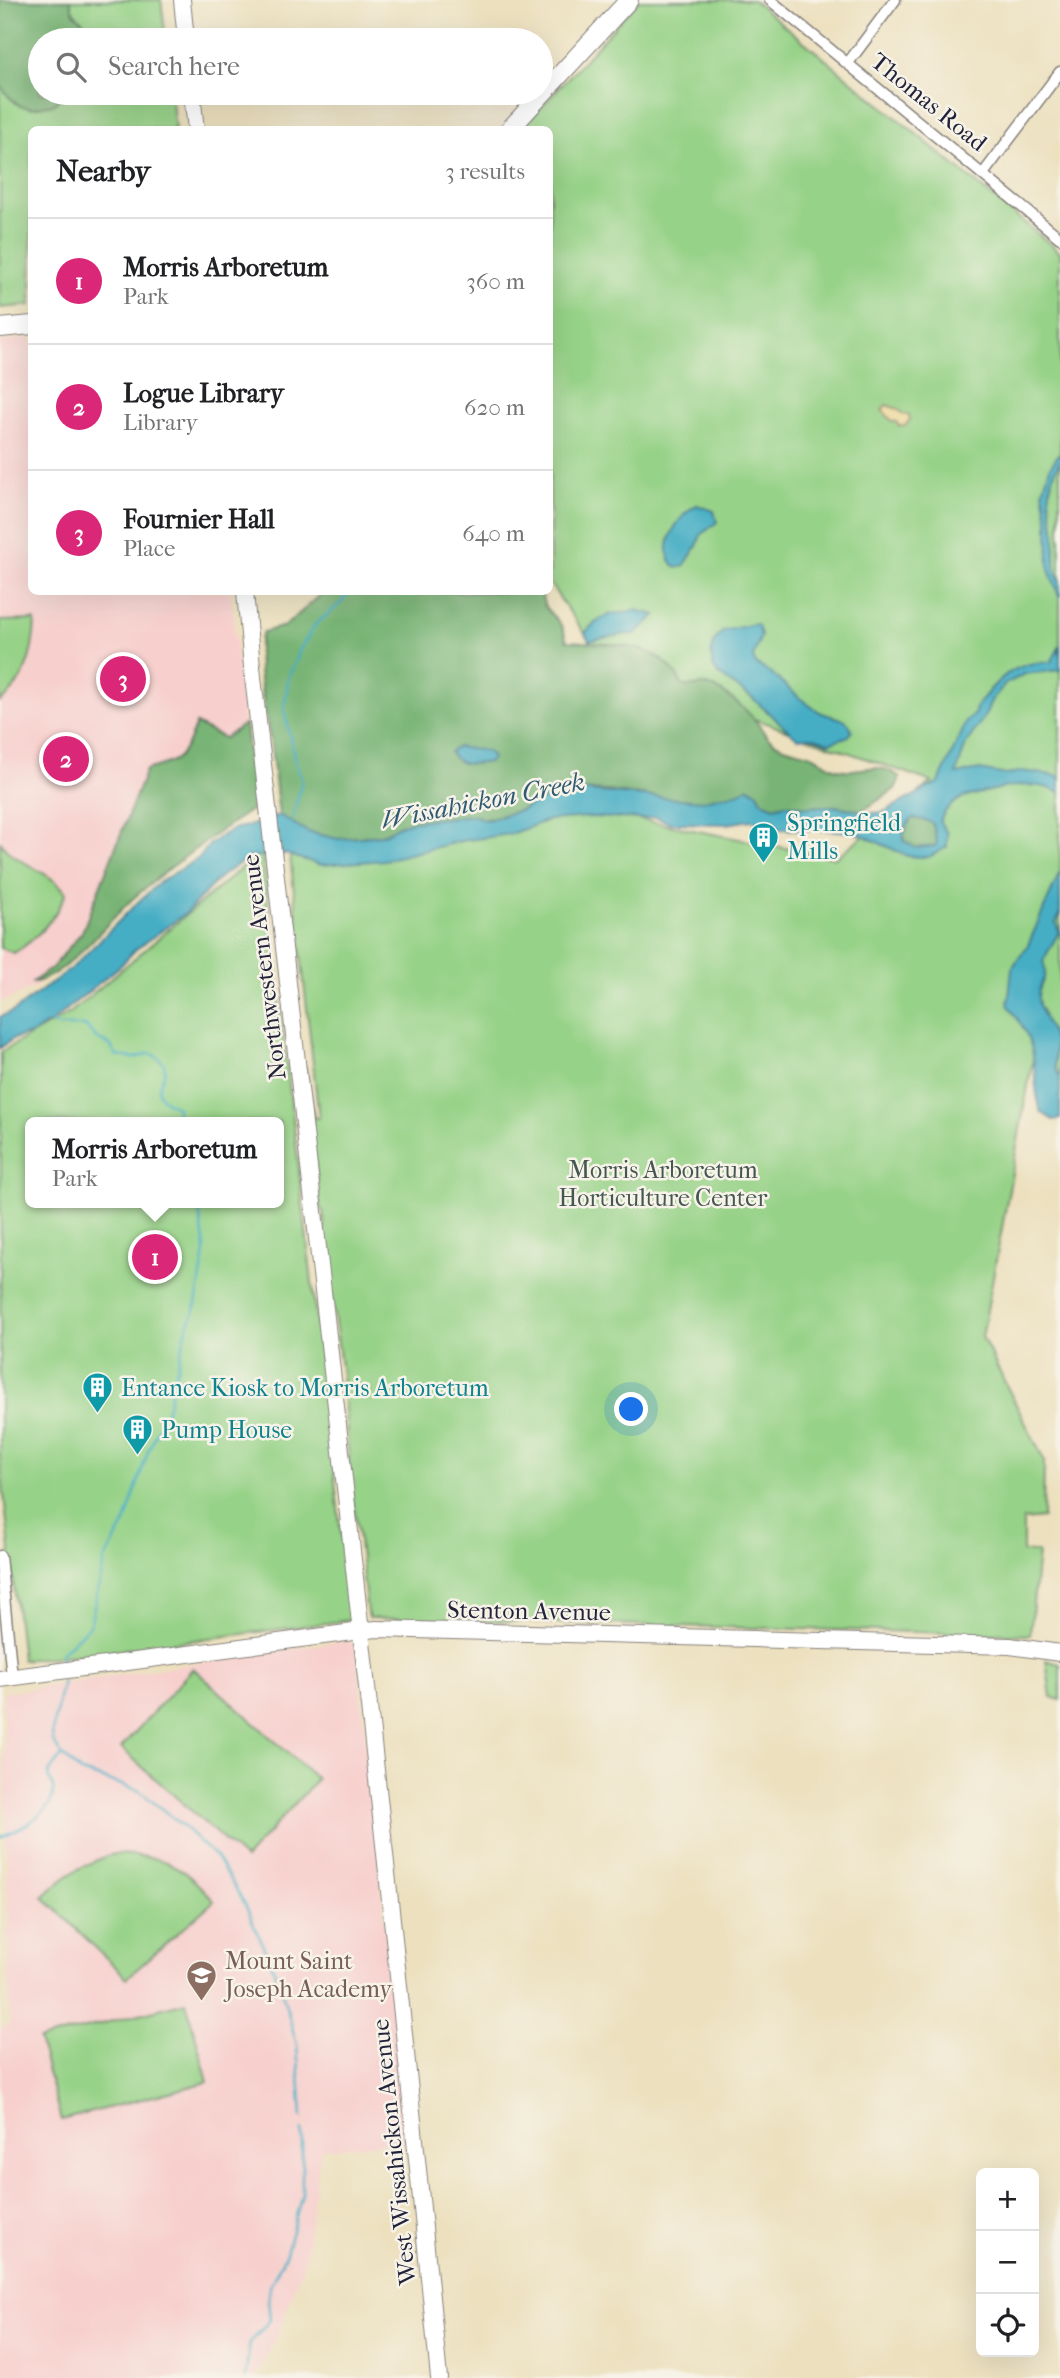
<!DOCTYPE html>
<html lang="en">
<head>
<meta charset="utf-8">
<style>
  body { margin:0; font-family:"IM FELL French Canon",serif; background:#f2f2f2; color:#202124 }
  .controls { position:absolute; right:21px; bottom:21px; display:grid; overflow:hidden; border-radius:10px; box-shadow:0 7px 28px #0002 }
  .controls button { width:63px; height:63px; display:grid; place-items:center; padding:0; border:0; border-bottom:2px solid #e0e0e0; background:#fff; color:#202124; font:35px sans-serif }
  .you { position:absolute; left:632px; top:1410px; width:24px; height:24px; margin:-18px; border:5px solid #fff; border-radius:50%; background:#1a73e8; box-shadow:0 0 0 10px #1a73e833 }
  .badge { display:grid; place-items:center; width:46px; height:46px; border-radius:50%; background:#db2777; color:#fff; font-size:23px; font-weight:700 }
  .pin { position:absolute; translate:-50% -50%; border:4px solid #fff; box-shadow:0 2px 7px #0006 }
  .popup { position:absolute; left:25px; top:1117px; width:259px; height:91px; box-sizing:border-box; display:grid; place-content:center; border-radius:10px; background:#fff; filter:drop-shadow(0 2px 5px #0005); font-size:23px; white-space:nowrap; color:#757577 }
  .popup b { font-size:26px; color:#202124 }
  .popup::after { content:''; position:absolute; left:50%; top:100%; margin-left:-14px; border:14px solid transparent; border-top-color:#fff }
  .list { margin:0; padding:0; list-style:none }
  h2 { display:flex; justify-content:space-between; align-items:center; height:91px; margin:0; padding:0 28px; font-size:30px }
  h2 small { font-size:23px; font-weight:400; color:#757577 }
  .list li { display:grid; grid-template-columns:46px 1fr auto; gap:21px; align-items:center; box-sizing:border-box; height:126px; padding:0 28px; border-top:2px solid #e0e0e0 }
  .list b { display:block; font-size:26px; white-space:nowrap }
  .list p { margin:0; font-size:23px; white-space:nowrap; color:#757577 }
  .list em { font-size:23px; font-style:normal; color:#757577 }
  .icon { flex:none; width:38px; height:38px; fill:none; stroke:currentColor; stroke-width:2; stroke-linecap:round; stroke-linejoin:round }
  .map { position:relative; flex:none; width:1060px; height:2378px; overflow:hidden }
  .search { position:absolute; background:#fff; box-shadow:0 7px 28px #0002; left:28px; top:28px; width:525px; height:77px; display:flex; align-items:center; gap:18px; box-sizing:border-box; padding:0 24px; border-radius:38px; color:#757577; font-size:26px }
  .panel { position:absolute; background:#fff; box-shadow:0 7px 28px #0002; left:28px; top:126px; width:525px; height:469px; border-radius:10px }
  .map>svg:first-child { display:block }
  .built { fill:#f7d0ce }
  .green { fill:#96d287; stroke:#5c7a61; stroke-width:2; fill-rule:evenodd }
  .forest { fill:#78b474; stroke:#4d6b58; stroke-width:2 }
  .sand { fill:#eeda9e; stroke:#887e6c; stroke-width:2 }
  .water { fill:#44adc4; stroke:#336880; stroke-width:2; fill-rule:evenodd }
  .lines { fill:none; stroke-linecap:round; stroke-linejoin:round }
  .stream { stroke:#44adc4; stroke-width:2.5 }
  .street-casing { stroke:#87817c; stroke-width:13 }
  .secondary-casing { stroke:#87817c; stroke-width:18 }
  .primary-casing { stroke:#87817c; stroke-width:20 }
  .street { stroke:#fff; stroke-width:10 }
  .secondary { stroke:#fff; stroke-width:16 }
  .primary { stroke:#fff; stroke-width:18 }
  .labels { text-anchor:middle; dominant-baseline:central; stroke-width:5; stroke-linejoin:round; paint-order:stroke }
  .street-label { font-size:24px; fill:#22223b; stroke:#f7f3e8 }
  .culture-label { font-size:24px; fill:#0d838f; stroke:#f7f3e8; text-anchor:start }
  .park-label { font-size:24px; fill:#455752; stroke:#f7f3e8 }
  .education-label { font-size:24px; fill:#785e54; stroke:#f7f3e8; text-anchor:start }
  .water-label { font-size:26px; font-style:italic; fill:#305a72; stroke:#f7f3e8 }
</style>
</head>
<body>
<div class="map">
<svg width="1060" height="2378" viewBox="0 0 1060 2378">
  <rect width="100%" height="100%" fill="#f7f3e8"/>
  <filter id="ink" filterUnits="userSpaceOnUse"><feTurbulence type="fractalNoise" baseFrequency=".0143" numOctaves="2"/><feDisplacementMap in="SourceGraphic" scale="14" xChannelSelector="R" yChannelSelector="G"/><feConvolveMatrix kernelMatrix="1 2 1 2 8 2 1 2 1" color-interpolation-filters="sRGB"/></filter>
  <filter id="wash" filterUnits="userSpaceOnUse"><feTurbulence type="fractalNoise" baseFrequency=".00686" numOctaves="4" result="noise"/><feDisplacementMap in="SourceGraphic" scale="28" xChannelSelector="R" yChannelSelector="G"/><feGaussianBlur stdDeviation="1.57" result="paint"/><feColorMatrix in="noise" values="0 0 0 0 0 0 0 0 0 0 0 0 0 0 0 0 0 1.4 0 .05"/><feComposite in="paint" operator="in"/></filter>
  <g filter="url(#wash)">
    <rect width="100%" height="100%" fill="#ece0be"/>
    <g class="built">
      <path d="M 31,338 L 32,592 L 231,592 L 252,807 L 135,893 L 59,968 L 33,988 L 0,1002 L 0,341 Z"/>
      <path d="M 347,1640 L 356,1646 L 407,2141 L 321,2149 L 304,2263 L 274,2343 L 255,2378 L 0,2378 L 0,2029 L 10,2024 L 3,1693 Z"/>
    </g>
    <g class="green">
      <path d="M 6,0 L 161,0 L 166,40 L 40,40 L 40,93 L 171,93 L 175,129 L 32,130 L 31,305 L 0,308 L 0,25 Z"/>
      <path d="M 639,0 L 753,0 L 1060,252 L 1060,1107 L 1042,1009 L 982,1337 L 1044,1460 L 1043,1518 L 1023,1520 L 1023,1552 L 1038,1552 L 1030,1635 L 369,1618 L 367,1612 L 357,1524 L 352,1497 L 342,1374 L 323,1230 L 325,1226 L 323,1211 L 320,1208 L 305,1066 L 314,1118 L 319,1118 L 285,810 L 576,807 L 835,858 L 932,782 L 608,667 L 550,584 L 550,130 L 521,129 Z"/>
      <path d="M 35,620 C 34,651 26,683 0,702 L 0,621 Z"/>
      <path d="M 0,841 C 8,861 51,870 66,893 C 55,919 38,938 14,953 L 0,948 Z"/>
      <path d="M 262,851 L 351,1620 L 88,1654 L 22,1660 L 0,1458 L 1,1052 L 70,1013 ZM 31,1122 L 279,1122 L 279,1203 L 31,1203 Z"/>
      <path d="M 1046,1660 L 1060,1664 L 1060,1700 L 1051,1697 Z"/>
      <path d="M 193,1668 L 317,1779 L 245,1859 L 121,1748 Z"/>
      <path d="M 114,1854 C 165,1856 180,1863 214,1901 L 127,1978 L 43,1897 C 66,1874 83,1864 114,1854 Z"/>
      <path d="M 186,2002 L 208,2082 L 61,2120 L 39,2040 Z"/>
    </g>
    <g class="forest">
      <path d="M 0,0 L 71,0 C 70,10 75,16 83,21 L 87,40 L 40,40 L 40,93 L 64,93 L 55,104 L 31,108 L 20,106 L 9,97 L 0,85 Z"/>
      <path d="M 324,592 L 542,592 C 542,611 552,612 561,625 C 564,630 565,636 567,641 C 577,641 585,642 594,643 C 630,645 665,648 682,685 C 693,690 701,681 713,687 C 727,694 745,708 756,721 C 760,726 763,733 769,738 C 780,748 795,750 809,754 C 818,757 824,763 832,767 C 855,778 877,756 900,778 L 895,789 L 862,811 L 834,806 L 806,807 L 786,804 L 774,807 L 741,792 L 703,801 L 689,801 L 607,791 L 575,790 L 536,802 L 521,810 L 491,818 L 484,820 L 474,815 L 401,825 L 381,835 L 338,839 L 308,832 L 279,815 C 276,792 274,768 271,745 C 267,716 251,658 263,632 L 285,626 Z"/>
      <path d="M 196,724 L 224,738 L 245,724 L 254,808 C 214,834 174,864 137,895 C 108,919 68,977 31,983 L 52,968 L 82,932 L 146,770 C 182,760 182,758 196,724 Z"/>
      <path d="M 913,818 L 928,821 L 933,824 L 937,843 L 935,846 L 916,848 L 904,841 C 902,835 907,822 913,818 Z"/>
    </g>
    <path class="sand" d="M 886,405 L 898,409 L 903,414 L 909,415 L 910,420 L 905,426 L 898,426 L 897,422 L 892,421 L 882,410 Z"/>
    <g class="water">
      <path d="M 1060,452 L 1060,461 L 1052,478 L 1049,498 L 1055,532 L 1055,569 L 1060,582 L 1060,599 L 1049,570 L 1048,521 L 1043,491 L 1050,467 Z"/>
      <path d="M 697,505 L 714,511 L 717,522 L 701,535 L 697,546 L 684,566 L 677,568 C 655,552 677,515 697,505 Z"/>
      <path d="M 635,610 L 656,615 L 635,634 L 626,634 L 589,641 L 585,633 C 592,624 606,613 619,613 C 626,612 629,614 635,610 Z"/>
      <path d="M 754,624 L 758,625 L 761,636 L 753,657 L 756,664 C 780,676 796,699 820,712 C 831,718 849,716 852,731 L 849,736 L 829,743 L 812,737 L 797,738 L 752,698 L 718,674 L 713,667 L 711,654 L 714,641 L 723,631 Z"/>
      <path d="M 1060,646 L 1060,670 L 1025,674 L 1005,684 L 991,701 L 986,714 L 966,744 L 956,774 L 980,770 L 1007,775 L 1022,771 L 1059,776 L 1060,793 C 1032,776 994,791 964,797 C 954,802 943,810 940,822 L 947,833 L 947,847 L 929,857 L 921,857 L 907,856 L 860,834 L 841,831 L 780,829 L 751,820 L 727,824 L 670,823 L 655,817 L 644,819 L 590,817 L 549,820 L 510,834 L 461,841 L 385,860 L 321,865 L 285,854 L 249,857 L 221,876 L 186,913 L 135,950 L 121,965 L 60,1015 L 34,1033 L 13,1039 L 0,1048 L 0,1017 L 14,1011 L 73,967 L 139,901 L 161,881 L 199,858 L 209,845 L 221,836 L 236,828 L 249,826 L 279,815 L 308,832 L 338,839 L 382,835 L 401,825 L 415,821 L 474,815 L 484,820 L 491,819 L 521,810 L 536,802 L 575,790 L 703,801 C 719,794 732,798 749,787 L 758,793 L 763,802 L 774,807 L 786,804 L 806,807 L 834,806 L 874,813 L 884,812 L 939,782 L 966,722 L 975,713 L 976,707 C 998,679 1013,661 1051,662 ZM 913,818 L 928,821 L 933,824 L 937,843 L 935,846 L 916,848 L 904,841 C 902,835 907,822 913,818 Z"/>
      <path d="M 457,747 L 487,751 L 493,757 L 489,762 C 473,764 459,768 450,752 Z"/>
      <path d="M 1060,872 L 1060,912 L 1056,923 L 1059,932 L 1043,961 C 1050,979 1038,982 1038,998 C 1038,1011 1053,1031 1055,1044 C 1056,1055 1052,1067 1060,1076 L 1060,1119 L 1053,1120 L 1041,1112 C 1034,1092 1036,1071 1032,1050 C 1028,1033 1018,1019 1008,1005 L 1012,968 L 1028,945 Z"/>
    </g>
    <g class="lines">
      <g class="stream">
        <path d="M 292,822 L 302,780 L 295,761 L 284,709 L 289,675 L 297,659 L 299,651 L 315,625 L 341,603 L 350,592"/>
        <path d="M 48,1020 L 59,1026 L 85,1026 L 99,1040 L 110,1045 L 117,1056 L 135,1058 L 150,1053 C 184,1069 147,1084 163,1099 C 167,1103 173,1104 177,1107 L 177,1122"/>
        <path d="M 61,1661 L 62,1652 L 90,1625 L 105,1559 L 125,1523 L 148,1451 L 167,1409 L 187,1328 L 195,1310 L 204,1259 L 205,1249 L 198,1203"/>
        <path d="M 63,1680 L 52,1732 L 53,1742 L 62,1755 L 81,1772 L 138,1790 L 182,1825 L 216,1857 L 245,1904 L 280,1985 L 297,2045 L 302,2117"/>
        <path d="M 0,1837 C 21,1829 69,1806 48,1777 L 49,1772 L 62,1755"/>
        <path d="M 245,2378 L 250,2343 L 270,2320 L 268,2300 L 270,2286 L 286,2253 L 302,2194 L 302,2130"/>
      </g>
    </g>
  </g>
  <g filter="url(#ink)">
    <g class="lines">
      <defs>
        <g id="street">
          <path d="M 770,0 L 1060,238"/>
          <path d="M 848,63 L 895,0"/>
          <path d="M 983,174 L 1060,72"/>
          <path d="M 0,1556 L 12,1677"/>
        </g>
        <g id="secondary">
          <path d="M 182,0 L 186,40"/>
          <path d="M 192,93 L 196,130"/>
          <path d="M 245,592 L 253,677 C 318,1243 383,1810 439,2378"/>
          <path d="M 0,1679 L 376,1629 L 1010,1646 L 1060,1653"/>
        </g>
        <g id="primary">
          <path d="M 509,130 L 629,0"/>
          <path d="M 0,328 L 32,325"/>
        </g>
      </defs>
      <use href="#street" class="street-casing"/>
      <use href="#secondary" class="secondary-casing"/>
      <use href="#primary" class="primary-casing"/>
      <use href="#street" class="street"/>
      <use href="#secondary" class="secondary"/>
      <use href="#primary" class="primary"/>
    </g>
  </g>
  <defs>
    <symbol id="building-pin" viewBox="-11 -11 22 30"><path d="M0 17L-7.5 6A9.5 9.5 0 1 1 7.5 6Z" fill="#0f9aa8" stroke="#f7f3e8"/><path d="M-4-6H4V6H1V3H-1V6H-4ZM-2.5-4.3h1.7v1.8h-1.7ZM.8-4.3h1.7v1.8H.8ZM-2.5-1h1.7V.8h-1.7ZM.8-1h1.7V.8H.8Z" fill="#fff"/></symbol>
    <symbol id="school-pin" viewBox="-11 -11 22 30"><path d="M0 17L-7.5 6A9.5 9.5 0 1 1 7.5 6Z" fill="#8d6e63" stroke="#f7f3e8"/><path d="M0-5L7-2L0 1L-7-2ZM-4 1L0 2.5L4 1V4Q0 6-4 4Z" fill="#fff"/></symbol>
  </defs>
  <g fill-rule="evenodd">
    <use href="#building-pin" x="746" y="820" width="35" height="47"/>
    <use href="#building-pin" x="80" y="1370" width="35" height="47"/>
    <use href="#building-pin" x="120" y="1412" width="35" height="47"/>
    <use href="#school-pin" x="184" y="1958" width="35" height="47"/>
  </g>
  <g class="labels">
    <g class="street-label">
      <text transform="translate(929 102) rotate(39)">Thomas Road</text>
      <text transform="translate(264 967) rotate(-97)">Northwestern Avenue</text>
      <text transform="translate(529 1611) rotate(1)">Stenton Avenue</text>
      <text transform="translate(394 2152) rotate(-96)">West Wissahickon Avenue</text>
    </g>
    <g class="culture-label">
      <text x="787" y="823">Springfield<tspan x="787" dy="28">Mills</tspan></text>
      <text x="121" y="1388">Entance Kiosk to Morris Arboretum</text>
      <text x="161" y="1430">Pump House</text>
    </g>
    <g class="park-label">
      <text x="663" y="1170">Morris Arboretum<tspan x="663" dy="28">Horticulture Center</tspan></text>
    </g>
    <g class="education-label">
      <text x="225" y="1961">Mount Saint<tspan x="225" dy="28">Joseph Academy</tspan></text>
    </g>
    <g class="water-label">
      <text transform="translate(483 801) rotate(-11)">Wissahickon Creek</text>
    </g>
  </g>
</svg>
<div class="controls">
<button>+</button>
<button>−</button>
<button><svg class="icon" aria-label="locate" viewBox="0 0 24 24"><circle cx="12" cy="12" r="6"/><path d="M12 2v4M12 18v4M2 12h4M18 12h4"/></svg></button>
</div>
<div class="you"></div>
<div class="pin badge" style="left:155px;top:1257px">1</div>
<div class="popup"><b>Morris Arboretum</b>Park</div>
<div class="pin badge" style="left:66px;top:759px">2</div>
<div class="pin badge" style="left:123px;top:679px">3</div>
<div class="search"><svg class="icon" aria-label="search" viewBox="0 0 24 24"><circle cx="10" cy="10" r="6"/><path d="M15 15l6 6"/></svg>Search here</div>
<section class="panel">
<h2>Nearby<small>3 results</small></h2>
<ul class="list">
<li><span class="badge">1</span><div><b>Morris Arboretum</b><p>Park</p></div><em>360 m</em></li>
<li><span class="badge">2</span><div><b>Logue Library</b><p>Library</p></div><em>620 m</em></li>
<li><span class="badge">3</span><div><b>Fournier Hall</b><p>Place</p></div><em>640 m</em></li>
</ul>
</section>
</div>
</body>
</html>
